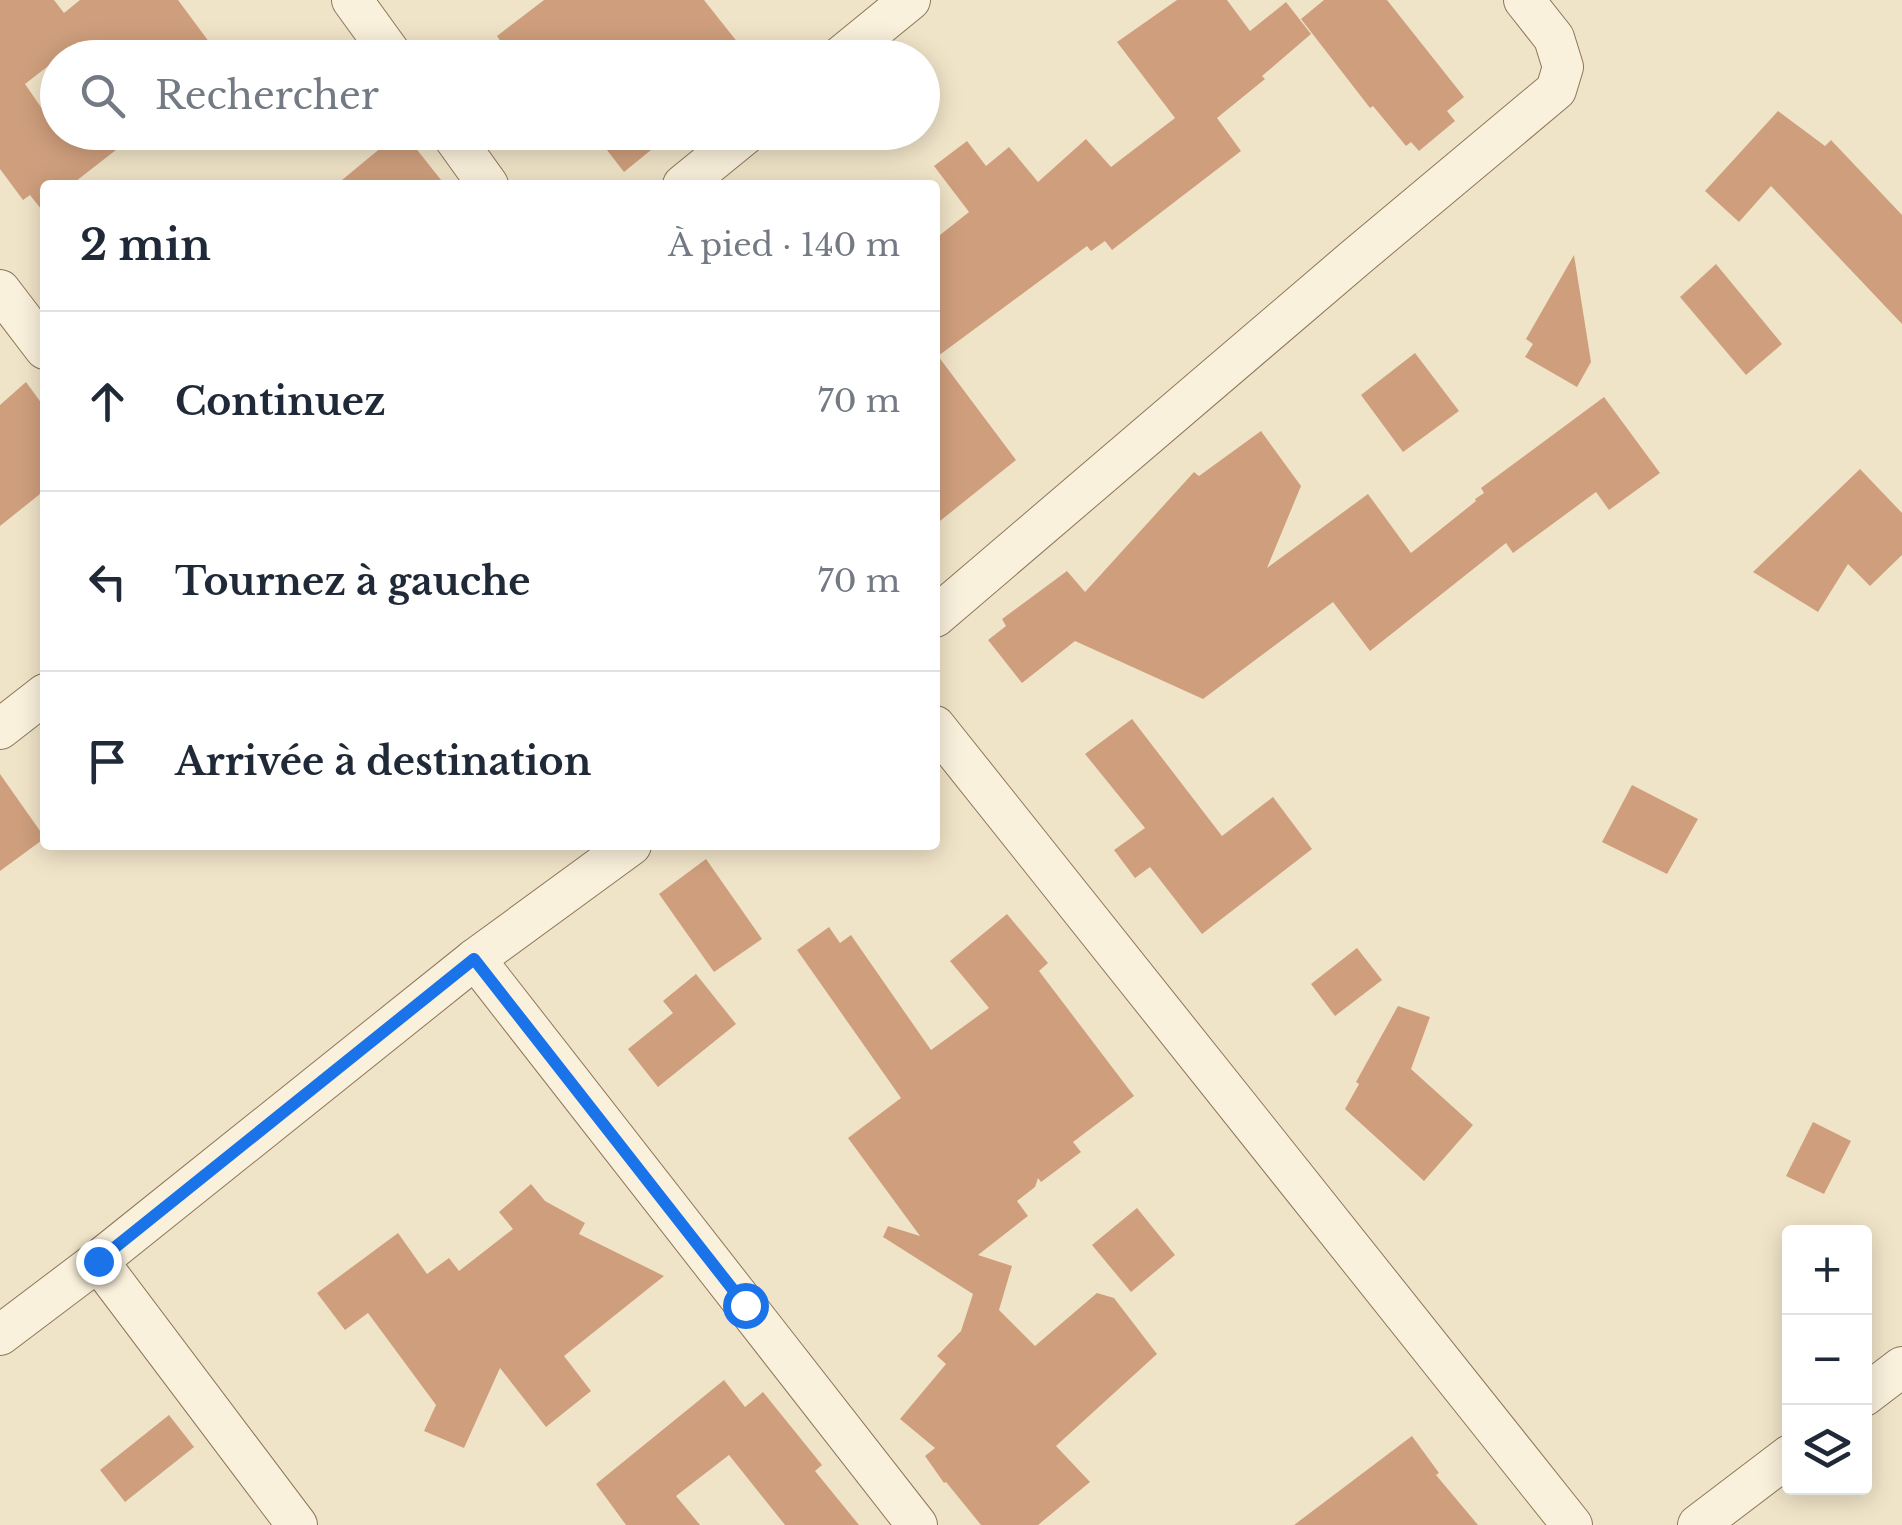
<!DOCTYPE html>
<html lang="fr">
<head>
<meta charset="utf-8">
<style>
  body { margin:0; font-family:"Libre Baskerville",serif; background:#f2f2f3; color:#1f2937 }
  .controls { position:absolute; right:30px; bottom:30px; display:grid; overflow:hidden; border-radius:10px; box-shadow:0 5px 25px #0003 }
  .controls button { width:90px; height:90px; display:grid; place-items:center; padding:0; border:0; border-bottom:2px solid #e0e1e3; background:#fff; color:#1f2937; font:50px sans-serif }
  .stop { position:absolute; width:30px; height:30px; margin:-22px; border:8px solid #1a73e8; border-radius:50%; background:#fff }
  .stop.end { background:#1a73e8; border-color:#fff; box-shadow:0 2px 10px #0008 }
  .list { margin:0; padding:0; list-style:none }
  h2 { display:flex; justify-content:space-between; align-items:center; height:130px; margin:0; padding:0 40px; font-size:42px }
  h2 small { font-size:32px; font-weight:400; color:#747a83 }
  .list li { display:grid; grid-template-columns:65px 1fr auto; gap:30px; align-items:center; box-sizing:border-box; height:180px; padding:0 40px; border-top:2px solid #e0e1e3 }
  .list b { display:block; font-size:38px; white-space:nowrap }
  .list em { font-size:32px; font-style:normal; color:#747a83 }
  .icon { flex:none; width:55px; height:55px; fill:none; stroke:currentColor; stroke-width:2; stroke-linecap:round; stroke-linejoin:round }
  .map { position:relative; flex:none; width:1902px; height:1525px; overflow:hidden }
  .search { position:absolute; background:#fff; box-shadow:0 5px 25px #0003; left:40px; top:40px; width:900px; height:110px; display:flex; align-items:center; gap:25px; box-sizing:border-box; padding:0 35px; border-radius:55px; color:#747a83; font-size:38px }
  .panel { position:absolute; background:#fff; box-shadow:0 5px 25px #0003; left:40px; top:180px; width:900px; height:670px; border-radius:10px }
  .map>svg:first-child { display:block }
  .building { fill:#cf9f7d }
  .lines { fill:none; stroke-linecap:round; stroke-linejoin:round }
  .street-casing { stroke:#8d765c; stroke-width:42 }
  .street { stroke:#faf1dc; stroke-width:40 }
  .route { stroke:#1a73e8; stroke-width:12 }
</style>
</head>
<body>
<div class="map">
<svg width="1902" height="1525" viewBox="0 0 1902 1525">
  <rect width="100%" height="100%" fill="#f0e4c8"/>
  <g class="building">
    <path d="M 0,0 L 54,0 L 64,13 L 80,0 L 178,0 L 221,58 L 92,58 L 79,42 L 25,84 L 58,132 L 139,132 L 71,185 L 45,185 L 45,205 L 41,209 L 30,195 L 23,200 L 0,169 Z"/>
    <path d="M 544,0 L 704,0 L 750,58 L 512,58 L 497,36 Z"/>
    <path d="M 1177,0 L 1227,0 L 1250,31 L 1286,2 L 1311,34 L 1262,76 L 1265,79 L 1217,118 L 1241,151 L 1112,250 L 1105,241 L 1091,251 L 1087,246 L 938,356 L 1016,460 L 935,525 L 935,239 L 969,212 L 934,166 L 967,141 L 986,166 L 1009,147 L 1038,182 L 1086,139 L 1111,167 L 1175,118 L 1117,42 Z"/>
    <path d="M 1324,0 L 1387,0 L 1464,97 L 1447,111 L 1455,121 L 1419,151 L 1411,142 L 1406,146 L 1373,106 L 1370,108 L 1301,19 Z"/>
    <path d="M 1778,111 L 1825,146 L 1831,140 L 1902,215 L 1902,324 L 1771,186 L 1739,222 L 1705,191 Z"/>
    <path d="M 400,132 L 403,132 L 445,185 L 336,185 Z"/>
    <path d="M 593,132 L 673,132 L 624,172 Z"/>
    <path d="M 1574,255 L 1591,362 L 1577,387 L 1525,357 L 1533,344 L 1526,339 Z"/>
    <path d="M 1716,264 L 1782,344 L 1746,375 L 1680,297 Z"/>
    <path d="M 1415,353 L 1459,411 L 1403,452 L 1361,395 Z"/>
    <path d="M 26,382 L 45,408 L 45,490 L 0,526 L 0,405 Z"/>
    <path d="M 1604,397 L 1660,473 L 1609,510 L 1596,492 L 1513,553 L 1506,543 L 1370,651 L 1333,602 L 1203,699 L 1075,641 L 1022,683 L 988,640 L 1006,626 L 1002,619 L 1067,571 L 1085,592 L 1194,472 L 1199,476 L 1261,431 L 1301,486 L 1267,568 L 1368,494 L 1411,553 L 1476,501 L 1475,499 L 1484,493 L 1481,488 Z"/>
    <path d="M 1860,469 L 1902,513 L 1902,555 L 1870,586 L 1848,564 L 1818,612 L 1753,572 Z"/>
    <path d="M 1132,719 L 1222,836 L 1273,797 L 1312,849 L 1202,934 L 1150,867 L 1135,878 L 1114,850 L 1145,828 L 1085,754 Z"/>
    <path d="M 0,774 L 45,838 L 0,871 Z"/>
    <path d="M 1632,785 L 1698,819 L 1667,874 L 1602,842 Z"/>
    <path d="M 706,859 L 762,939 L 714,972 L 659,894 Z"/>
    <path d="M 1007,914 L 1048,963 L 1039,971 L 1134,1096 L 1073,1142 L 1081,1152 L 1041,1182 L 1038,1178 L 1035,1187 L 1017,1201 L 1028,1216 L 978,1255 L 1012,1266 L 999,1310 L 1035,1346 L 1097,1293 L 1114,1298 L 1157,1354 L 1056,1446 L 1090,1482 L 1038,1525 L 981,1525 L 946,1482 L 944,1483 L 925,1456 L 935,1448 L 900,1419 L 946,1364 L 937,1356 L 961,1331 L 973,1294 L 883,1237 L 888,1226 L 920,1236 L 848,1138 L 901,1098 L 797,950 L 829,927 L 840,943 L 851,935 L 931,1050 L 989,1008 L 950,961 Z"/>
    <path d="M 1357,948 L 1382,980 L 1335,1016 L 1311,984 Z"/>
    <path d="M 696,974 L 736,1024 L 658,1087 L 628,1049 L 673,1013 L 663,1001 Z"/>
    <path d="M 1398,1006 L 1430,1017 L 1411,1069 L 1473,1125 L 1424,1181 L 1345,1109 L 1359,1084 L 1356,1082 Z"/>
    <path d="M 1813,1122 L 1851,1141 L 1824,1194 L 1786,1176 Z"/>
    <path d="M 531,1184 L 545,1201 L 585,1223 L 579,1234 L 664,1276 L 564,1356 L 591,1391 L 546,1427 L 500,1368 L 464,1448 L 424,1431 L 436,1405 L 368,1313 L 345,1330 L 317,1293 L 398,1233 L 427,1274 L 449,1258 L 459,1271 L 513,1229 L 499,1212 Z"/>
    <path d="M 1137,1208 L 1175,1255 L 1131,1292 L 1092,1245 Z"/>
    <path d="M 724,1380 L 745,1407 L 763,1392 L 822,1465 L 815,1471 L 859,1525 L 785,1525 L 729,1455 L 676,1496 L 700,1525 L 626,1525 L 596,1484 Z"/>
    <path d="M 169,1415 L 194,1447 L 125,1502 L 100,1470 Z"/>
    <path d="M 1412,1436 L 1439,1473 L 1436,1475 L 1478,1525 L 1294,1525 Z"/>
  </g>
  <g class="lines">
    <defs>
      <g id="street">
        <path d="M 352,0 L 394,58"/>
        <path d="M 839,58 L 910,0"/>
        <path d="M 450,132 L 488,185"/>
        <path d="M 683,185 L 748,132"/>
        <path d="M 0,290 L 45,349"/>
        <path d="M 935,617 L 1354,259 L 1556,90 L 1563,67 L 1554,38 L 1524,0"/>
        <path d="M 935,726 L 1572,1525"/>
        <path d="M 0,729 L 45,694"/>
        <path d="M 475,959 L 917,1525"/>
        <path d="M 98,1261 L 297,1525"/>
        <path d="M 0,1335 L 98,1261 L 475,959 L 631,845"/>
        <path d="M 1864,1396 L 1902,1367"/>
        <path d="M 1698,1525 L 1790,1455"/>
      </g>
    </defs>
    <use href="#street" class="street-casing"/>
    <use href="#street" class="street"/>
  </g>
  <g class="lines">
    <path class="route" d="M 98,1261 L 474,959 L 745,1305"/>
  </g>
</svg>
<div class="controls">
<button>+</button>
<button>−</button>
<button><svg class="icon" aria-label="layers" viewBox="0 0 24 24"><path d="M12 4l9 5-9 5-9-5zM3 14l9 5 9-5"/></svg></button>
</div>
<div class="stop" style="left:745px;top:1305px"></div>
<div class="stop end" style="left:98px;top:1261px"></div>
<div class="search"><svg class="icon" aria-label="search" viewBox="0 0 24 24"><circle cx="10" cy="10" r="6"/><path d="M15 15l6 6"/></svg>Rechercher</div>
<section class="panel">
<h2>2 min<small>À pied · 140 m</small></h2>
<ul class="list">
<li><svg class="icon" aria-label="ahead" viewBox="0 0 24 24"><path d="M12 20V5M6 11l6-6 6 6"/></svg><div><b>Continuez</b></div><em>70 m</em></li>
<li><svg class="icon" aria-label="left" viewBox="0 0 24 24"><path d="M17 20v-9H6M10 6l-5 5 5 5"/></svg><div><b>Tournez à gauche</b></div><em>70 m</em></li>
<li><svg class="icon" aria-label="arrive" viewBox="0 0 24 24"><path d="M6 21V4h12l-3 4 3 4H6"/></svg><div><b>Arrivée à destination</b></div></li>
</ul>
</section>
</div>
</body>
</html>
